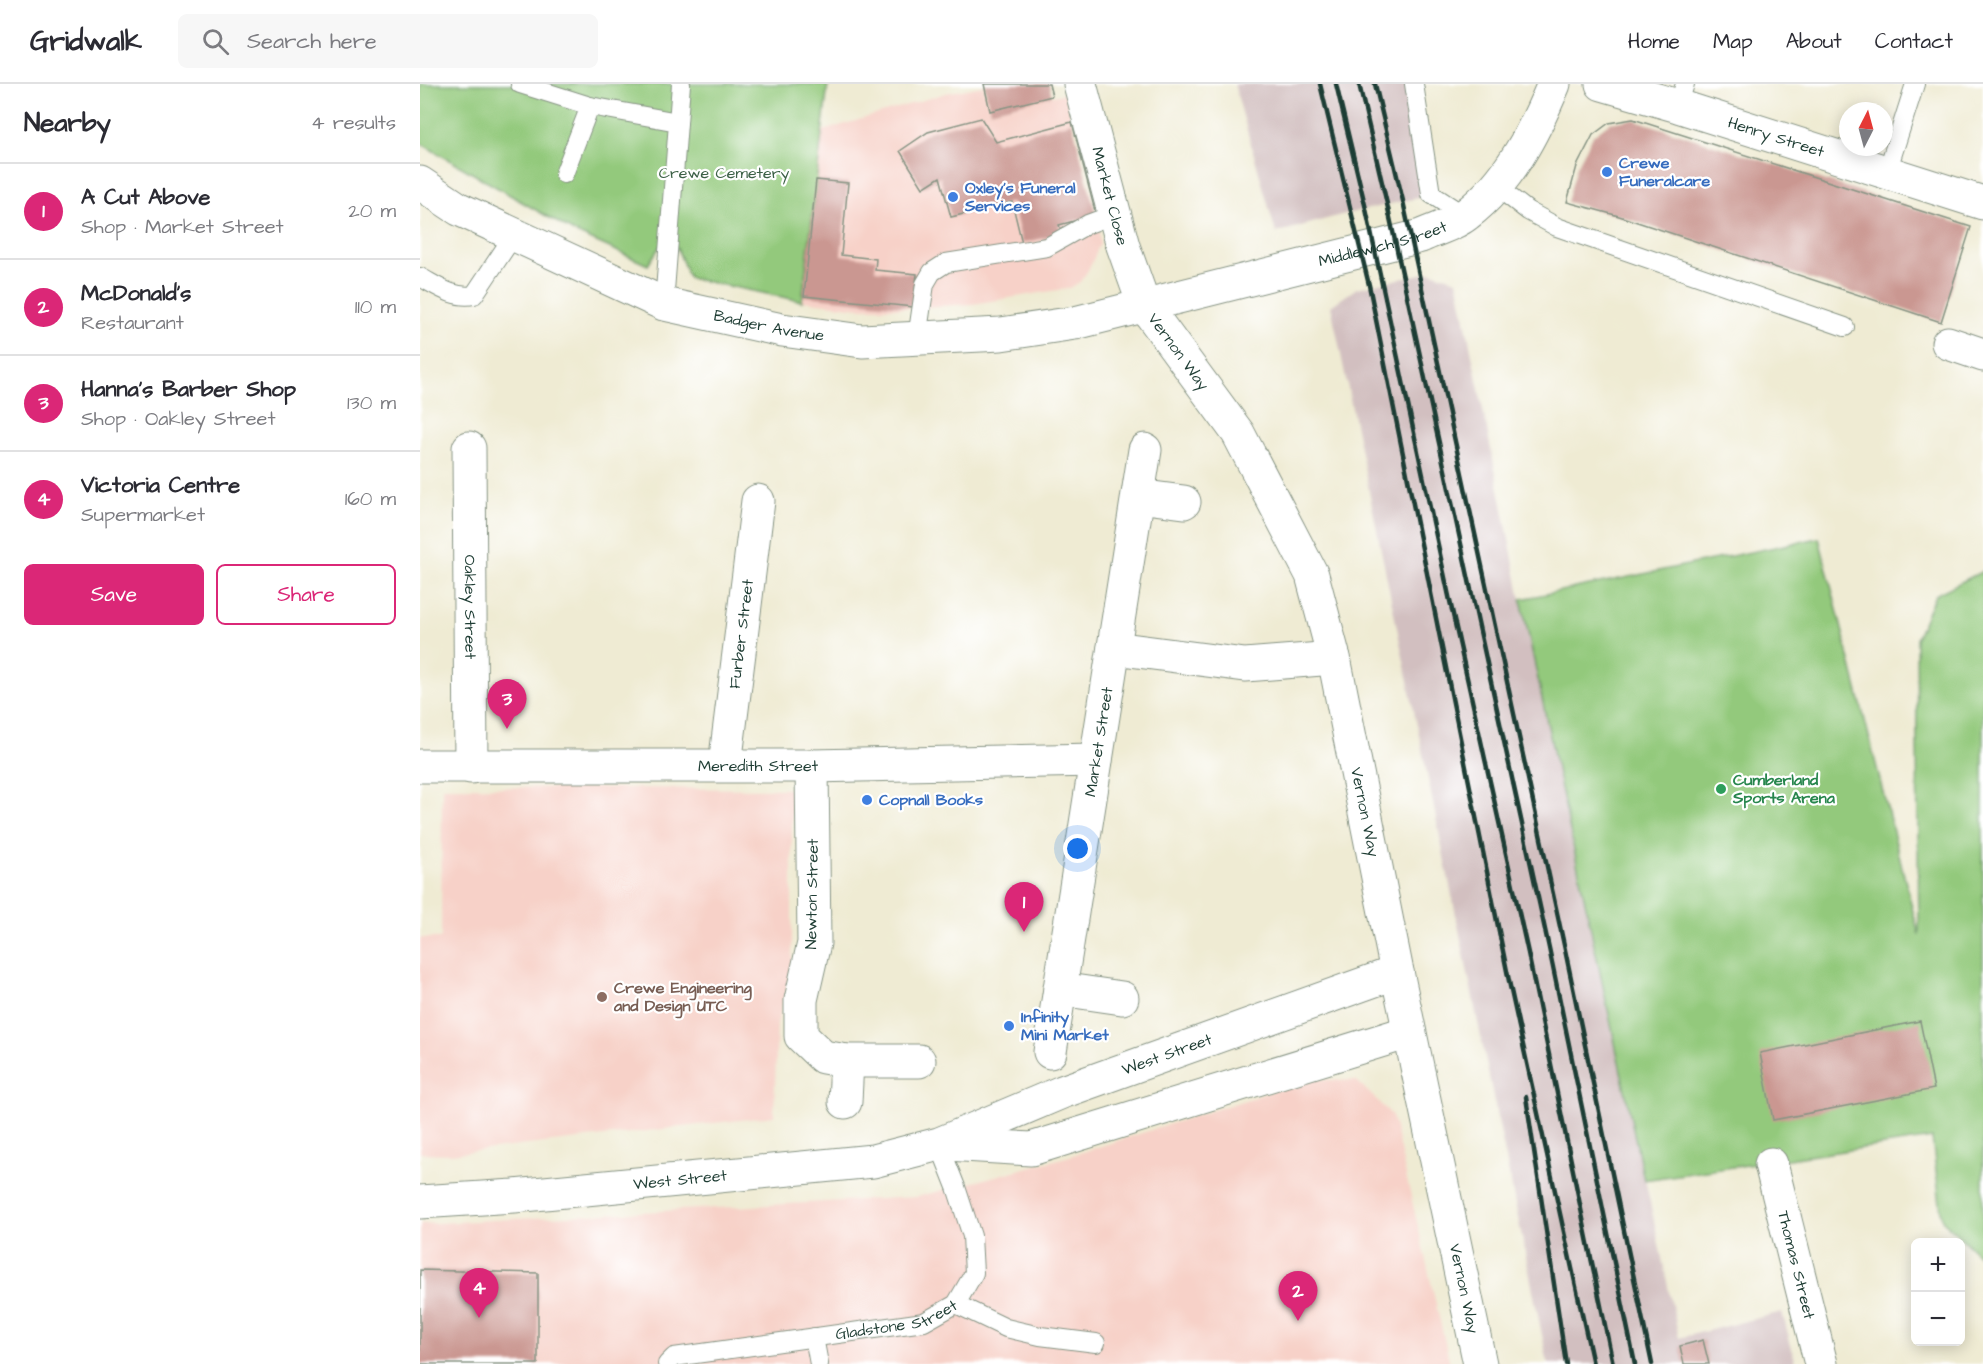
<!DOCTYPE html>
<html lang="en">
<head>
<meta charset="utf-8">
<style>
  body { margin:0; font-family:"Architects Daughter",sans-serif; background:#f7f7f7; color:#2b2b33 }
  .controls { position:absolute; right:18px; bottom:18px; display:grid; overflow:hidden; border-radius:9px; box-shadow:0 3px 15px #0003 }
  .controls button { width:54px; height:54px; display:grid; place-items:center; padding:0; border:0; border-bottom:2px solid #e1e1e2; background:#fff; color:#2b2b33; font:30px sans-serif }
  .compass { position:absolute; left:1419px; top:18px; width:54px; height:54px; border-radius:50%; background:#fff; box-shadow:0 3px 15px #0003; rotate:6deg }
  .you { position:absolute; left:658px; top:765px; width:21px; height:21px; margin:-15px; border:4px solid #fff; border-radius:50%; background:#1a73e8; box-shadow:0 0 0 9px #1a73e833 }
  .badge { display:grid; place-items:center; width:39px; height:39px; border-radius:50%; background:#db2777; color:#fff; font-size:20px; font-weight:700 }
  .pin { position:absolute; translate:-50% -50px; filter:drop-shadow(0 2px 3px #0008) }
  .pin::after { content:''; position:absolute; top:32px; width:21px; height:18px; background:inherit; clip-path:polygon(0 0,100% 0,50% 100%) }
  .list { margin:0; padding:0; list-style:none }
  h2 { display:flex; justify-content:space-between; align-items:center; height:78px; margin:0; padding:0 24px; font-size:26px }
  h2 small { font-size:20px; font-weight:400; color:#7c7c81 }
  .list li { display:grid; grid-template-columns:39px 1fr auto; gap:18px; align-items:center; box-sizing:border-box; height:96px; padding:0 24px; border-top:2px solid #e1e1e2 }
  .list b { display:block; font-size:22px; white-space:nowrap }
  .list p { margin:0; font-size:20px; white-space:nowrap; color:#7c7c81 }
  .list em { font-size:20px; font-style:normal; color:#7c7c81 }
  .actions { display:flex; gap:12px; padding:18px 24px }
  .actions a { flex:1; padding:14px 0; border:2px solid #db2777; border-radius:9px; text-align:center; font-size:21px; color:#db2777 }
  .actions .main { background:#db2777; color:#fff }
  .icon { flex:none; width:33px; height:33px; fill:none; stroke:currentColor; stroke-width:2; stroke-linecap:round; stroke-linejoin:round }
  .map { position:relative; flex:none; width:1563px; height:1280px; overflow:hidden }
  header { display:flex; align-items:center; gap:36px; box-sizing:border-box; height:84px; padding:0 30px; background:#fff; border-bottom:2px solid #e1e1e2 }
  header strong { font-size:28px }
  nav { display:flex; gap:33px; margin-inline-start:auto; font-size:21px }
  .search { width:420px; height:54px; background:#f7f7f7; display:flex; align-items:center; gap:15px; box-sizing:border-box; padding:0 21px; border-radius:9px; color:#7c7c81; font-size:22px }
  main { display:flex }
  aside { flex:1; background:#fff }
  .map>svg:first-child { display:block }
  .built { fill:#f7d1c8 }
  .industrial { fill:#d2bfc0 }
  .green { fill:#93c97b; stroke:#598358; stroke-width:1.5 }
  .building { fill:#ca9791 }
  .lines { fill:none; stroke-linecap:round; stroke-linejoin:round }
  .lane-casing { stroke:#879484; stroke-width:20 }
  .street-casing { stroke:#879484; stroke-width:35 }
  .secondary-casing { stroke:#879484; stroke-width:35 }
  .primary-casing { stroke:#879484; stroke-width:35 }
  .lane { stroke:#fff; stroke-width:18 }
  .street { stroke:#fff; stroke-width:33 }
  .secondary { stroke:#fff; stroke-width:33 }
  .primary { stroke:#fff; stroke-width:33 }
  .rail { stroke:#1f3d34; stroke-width:4.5 }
  .shop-dot { fill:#3f7fe0; stroke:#fff; stroke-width:2 }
  .leisure-dot { fill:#2e9e5b; stroke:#fff; stroke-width:2 }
  .education-dot { fill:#8d6e63; stroke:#fff; stroke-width:2 }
  .labels { text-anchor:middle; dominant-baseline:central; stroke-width:4.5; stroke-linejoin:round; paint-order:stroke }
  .street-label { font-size:16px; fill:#1f3d34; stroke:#fff }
  .shop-label { font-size:16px; font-weight:bold; fill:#366cbe; stroke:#fff; text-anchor:start }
  .park-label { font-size:16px; fill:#3c6046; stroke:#fff }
  .leisure-label { font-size:16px; font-weight:bold; fill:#27864d; stroke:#fff; text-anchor:start }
  .education-label { font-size:16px; font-weight:bold; fill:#785e54; stroke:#fff; text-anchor:start }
</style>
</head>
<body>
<header>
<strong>Gridwalk</strong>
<div class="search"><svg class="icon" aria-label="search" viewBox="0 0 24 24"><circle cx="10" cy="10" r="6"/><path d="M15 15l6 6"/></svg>Search here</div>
<nav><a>Home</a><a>Map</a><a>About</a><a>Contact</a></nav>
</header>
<main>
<aside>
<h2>Nearby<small>4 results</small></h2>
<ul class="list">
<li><span class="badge">1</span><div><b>A Cut Above</b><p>Shop · Market Street</p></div><em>20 m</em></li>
<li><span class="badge">2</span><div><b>McDonald's</b><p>Restaurant</p></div><em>110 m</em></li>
<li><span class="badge">3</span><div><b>Hanna's Barber Shop</b><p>Shop · Oakley Street</p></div><em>130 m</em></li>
<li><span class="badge">4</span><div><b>Victoria Centre</b><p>Supermarket</p></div><em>160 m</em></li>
</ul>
<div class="actions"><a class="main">Save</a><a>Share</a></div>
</aside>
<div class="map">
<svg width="1563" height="1280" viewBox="0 0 1563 1280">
  <rect width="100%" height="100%" fill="#fff"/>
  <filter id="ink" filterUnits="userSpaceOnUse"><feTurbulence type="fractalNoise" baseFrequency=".0167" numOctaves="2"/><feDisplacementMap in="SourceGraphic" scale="12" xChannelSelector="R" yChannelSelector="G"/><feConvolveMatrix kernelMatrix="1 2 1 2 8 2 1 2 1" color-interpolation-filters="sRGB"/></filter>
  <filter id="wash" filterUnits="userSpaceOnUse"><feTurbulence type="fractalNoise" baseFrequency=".008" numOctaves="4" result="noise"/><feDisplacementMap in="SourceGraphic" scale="24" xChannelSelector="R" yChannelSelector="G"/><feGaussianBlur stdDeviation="1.35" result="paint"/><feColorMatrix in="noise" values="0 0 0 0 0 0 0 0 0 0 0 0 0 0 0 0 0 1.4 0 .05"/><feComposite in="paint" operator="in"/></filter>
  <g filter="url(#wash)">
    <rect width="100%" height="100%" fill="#efebd3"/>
    <g class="built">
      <path d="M 563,2 L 570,27 L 645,9 L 678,136 L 680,160 L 669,185 L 660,198 L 650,204 L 553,220 L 489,224 L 439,224 L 382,217 L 396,96 L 403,47 L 526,9 Z"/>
      <path d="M 22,703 L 372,705 L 372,885 L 357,940 L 354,1032 L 31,1070 L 0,1069 L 0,854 L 21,854 Z"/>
      <path d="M 891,995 L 937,997 L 972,1031 L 1030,1280 L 0,1280 L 0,1140 L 497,1113 L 650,1072 Z"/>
    </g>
    <g class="industrial">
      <path d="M 814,0 L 988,0 L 1007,112 L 921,131 L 856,149 Z"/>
      <path d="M 1011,188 L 1037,196 L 1101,515 L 1259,1254 L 1362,1228 L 1376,1280 L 1128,1280 L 911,222 L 937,204 Z"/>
    </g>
    <g class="green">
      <path d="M 0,0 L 408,0 L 382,217 L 269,194 L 257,164 L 240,162 L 228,181 L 154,148 L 0,59 Z"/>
      <path d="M 1399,454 L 1499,851 L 1496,555 L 1515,511 L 1563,487 L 1563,1175 L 1522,1136 L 1512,1054 L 1224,1096 L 1101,515 Z"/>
    </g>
    <g id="blocks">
      <g class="building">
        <path d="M 564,0 L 629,0 L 632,12 L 570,27 Z"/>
        <path d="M 561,34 L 576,58 L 652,38 L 676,131 L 639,141 L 642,150 L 602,159 L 592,118 L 531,133 L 520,93 L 503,104 L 480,67 L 508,48 Z"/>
        <path d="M 1213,35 L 1551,143 L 1521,238 L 1199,132 L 1147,118 L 1157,82 L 1173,51 L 1189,39 Z"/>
        <path d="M 396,96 L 428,99 L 421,171 L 456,175 L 455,186 L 497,190 L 493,223 L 384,212 Z"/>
        <path d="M 1500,937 L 1514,1005 L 1353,1036 L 1340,969 Z"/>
        <path d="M 0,1186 L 118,1189 L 118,1280 L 0,1280 Z"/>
        <path d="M 1283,1256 L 1289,1280 L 1264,1280 L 1260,1262 Z"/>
      </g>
    </g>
  </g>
  <g filter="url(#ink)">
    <use href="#blocks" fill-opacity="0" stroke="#879484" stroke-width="1.5"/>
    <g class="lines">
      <defs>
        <g id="lane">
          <path d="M 100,0 L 170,22 L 258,38"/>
          <path d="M 994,0 L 1011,110 L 1045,132"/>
          <path d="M 1258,22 L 1265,0"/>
          <path d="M 1467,88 L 1495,0"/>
          <path d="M 144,90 L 170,22"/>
          <path d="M 1077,103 L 1108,127 L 1137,143 L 1425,243"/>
          <path d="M 0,193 C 17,202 34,215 54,211 L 94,151"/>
          <path d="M 244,220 L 261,0"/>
          <path d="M 497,254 L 505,200 L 512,188 L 526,179 L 627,163 L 668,140 L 695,130"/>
          <path d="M 536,1220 L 586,1244 L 620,1252 L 676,1259"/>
          <path d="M 394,1253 L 399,1280"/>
          <path id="s1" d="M 247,1280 L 254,1273 L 504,1238 L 536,1220 L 554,1189 L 552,1152 L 536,1103 L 519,1060"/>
        </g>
        <g id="street">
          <path id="s2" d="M 660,0 L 703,162 L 724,221"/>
          <path id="s3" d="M 1182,0 L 1258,22 L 1563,119"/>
          <path d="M 1528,259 L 1563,271"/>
          <path id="s4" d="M 49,364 L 51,683"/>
          <path d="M 718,412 L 764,418"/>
          <path d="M 694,564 L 825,581 L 914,574"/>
          <path id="s5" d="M 305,681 L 338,417"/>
          <path id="s6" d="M 0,682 L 392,682 L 676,676"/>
          <path d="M 392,682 L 394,859 L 381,916 L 381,952 L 403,973 L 427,977 L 499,977"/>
          <path d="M 640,905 L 702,914"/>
          <path id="s7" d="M 630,968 L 725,366"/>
          <path d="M 425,1018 L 427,977"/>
          <path id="s8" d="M 1351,1080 L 1401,1280"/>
        </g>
        <g id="secondary">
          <path id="s9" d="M 0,99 L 39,125 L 244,220 L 362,246 L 442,257 L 581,250 L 655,239 L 1001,152 C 1016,145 1035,140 1047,130 C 1089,98 1114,48 1134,0"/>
          <path id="s10" d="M 724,221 L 818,349 L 892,491 L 914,574 L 977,888"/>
        </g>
        <g id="primary">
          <path d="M 527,1060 L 611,1065 L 989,948"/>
          <path id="s11" d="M 0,1118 L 94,1112 L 453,1077 L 519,1060 L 642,1008 L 977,888 L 1060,1280"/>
        </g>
      </defs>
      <use href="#lane" class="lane-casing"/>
      <use href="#street" class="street-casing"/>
      <use href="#secondary" class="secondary-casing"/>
      <use href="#primary" class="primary-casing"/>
      <use href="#lane" class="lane"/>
      <use href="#street" class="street"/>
      <use href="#secondary" class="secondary"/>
      <use href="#primary" class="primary"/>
      <g class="rail">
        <path d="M 900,0 L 949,201 L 1090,902 L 1173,1280"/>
        <path d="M 916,0 L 946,125 L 1030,517 L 1108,869 L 1193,1280"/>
        <path d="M 939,0 L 967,120 L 1129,864 L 1215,1280"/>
        <path d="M 955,0 L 983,117 L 1144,861 L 1232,1280"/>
        <path d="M 1106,1013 L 1146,1280"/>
      </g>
    </g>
  </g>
  <g class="shop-dot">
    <circle cx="1187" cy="88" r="6"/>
    <circle cx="533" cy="113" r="6"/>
    <circle cx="447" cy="716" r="6"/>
    <circle cx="589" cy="942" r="6"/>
  </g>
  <circle class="leisure-dot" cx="1301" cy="705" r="6"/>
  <circle class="education-dot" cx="182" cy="913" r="6"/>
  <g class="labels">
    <g class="street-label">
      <text stroke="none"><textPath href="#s3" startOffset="182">Henry Street</textPath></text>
      <text stroke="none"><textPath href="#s2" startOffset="116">Market Close</textPath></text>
      <text stroke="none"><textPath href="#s9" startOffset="1006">Middlewich Street</textPath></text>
      <text stroke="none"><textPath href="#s9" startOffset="380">Badger Avenue</textPath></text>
      <text stroke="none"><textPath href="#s10" startOffset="58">Vernon Way</textPath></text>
      <text stroke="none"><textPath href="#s4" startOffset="159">Oakley Street</textPath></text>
      <text stroke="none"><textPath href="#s5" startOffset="132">Furber Street</textPath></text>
      <text stroke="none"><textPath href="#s7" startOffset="314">Market Street</textPath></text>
      <text stroke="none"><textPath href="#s6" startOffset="338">Meredith Street</textPath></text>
      <text stroke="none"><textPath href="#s10" startOffset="562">Vernon Way</textPath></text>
      <text transform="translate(392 810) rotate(-89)">Newton Street</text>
      <text stroke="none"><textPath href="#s11" startOffset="768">West Street</textPath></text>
      <text stroke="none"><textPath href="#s11" startOffset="261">West Street</textPath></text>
      <text stroke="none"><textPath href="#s8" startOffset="104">Thomas Street</textPath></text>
      <text stroke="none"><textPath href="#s11" startOffset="1336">Vernon Way</textPath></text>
      <text stroke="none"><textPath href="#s1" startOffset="236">Gladstone Street</textPath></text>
    </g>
    <g class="shop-label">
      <text x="1199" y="79">Crewe<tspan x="1199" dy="18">Funeralcare</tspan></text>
      <text x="545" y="104">Oxley's Funeral<tspan x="545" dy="18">Services</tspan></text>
      <text x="459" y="716">Copnall Books</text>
      <text x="601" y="933">Infinity<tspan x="601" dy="18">Mini Market</tspan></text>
    </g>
    <g class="park-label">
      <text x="304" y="89">Crewe Cemetery</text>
    </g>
    <g class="leisure-label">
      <text x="1313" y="696">Cumberland<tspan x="1313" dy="18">Sports Arena</tspan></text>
    </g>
    <g class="education-label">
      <text x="194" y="904">Crewe Engineering<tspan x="194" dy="18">and Design UTC</tspan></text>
    </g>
  </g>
</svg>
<div class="controls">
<button>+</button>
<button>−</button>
</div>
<svg class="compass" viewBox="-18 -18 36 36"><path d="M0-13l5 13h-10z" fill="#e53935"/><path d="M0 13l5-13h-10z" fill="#7c7c81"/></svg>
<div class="you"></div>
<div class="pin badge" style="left:604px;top:848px">1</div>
<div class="pin badge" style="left:878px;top:1237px">2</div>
<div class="pin badge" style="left:87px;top:645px">3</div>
<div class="pin badge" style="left:59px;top:1234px">4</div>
</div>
</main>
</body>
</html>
